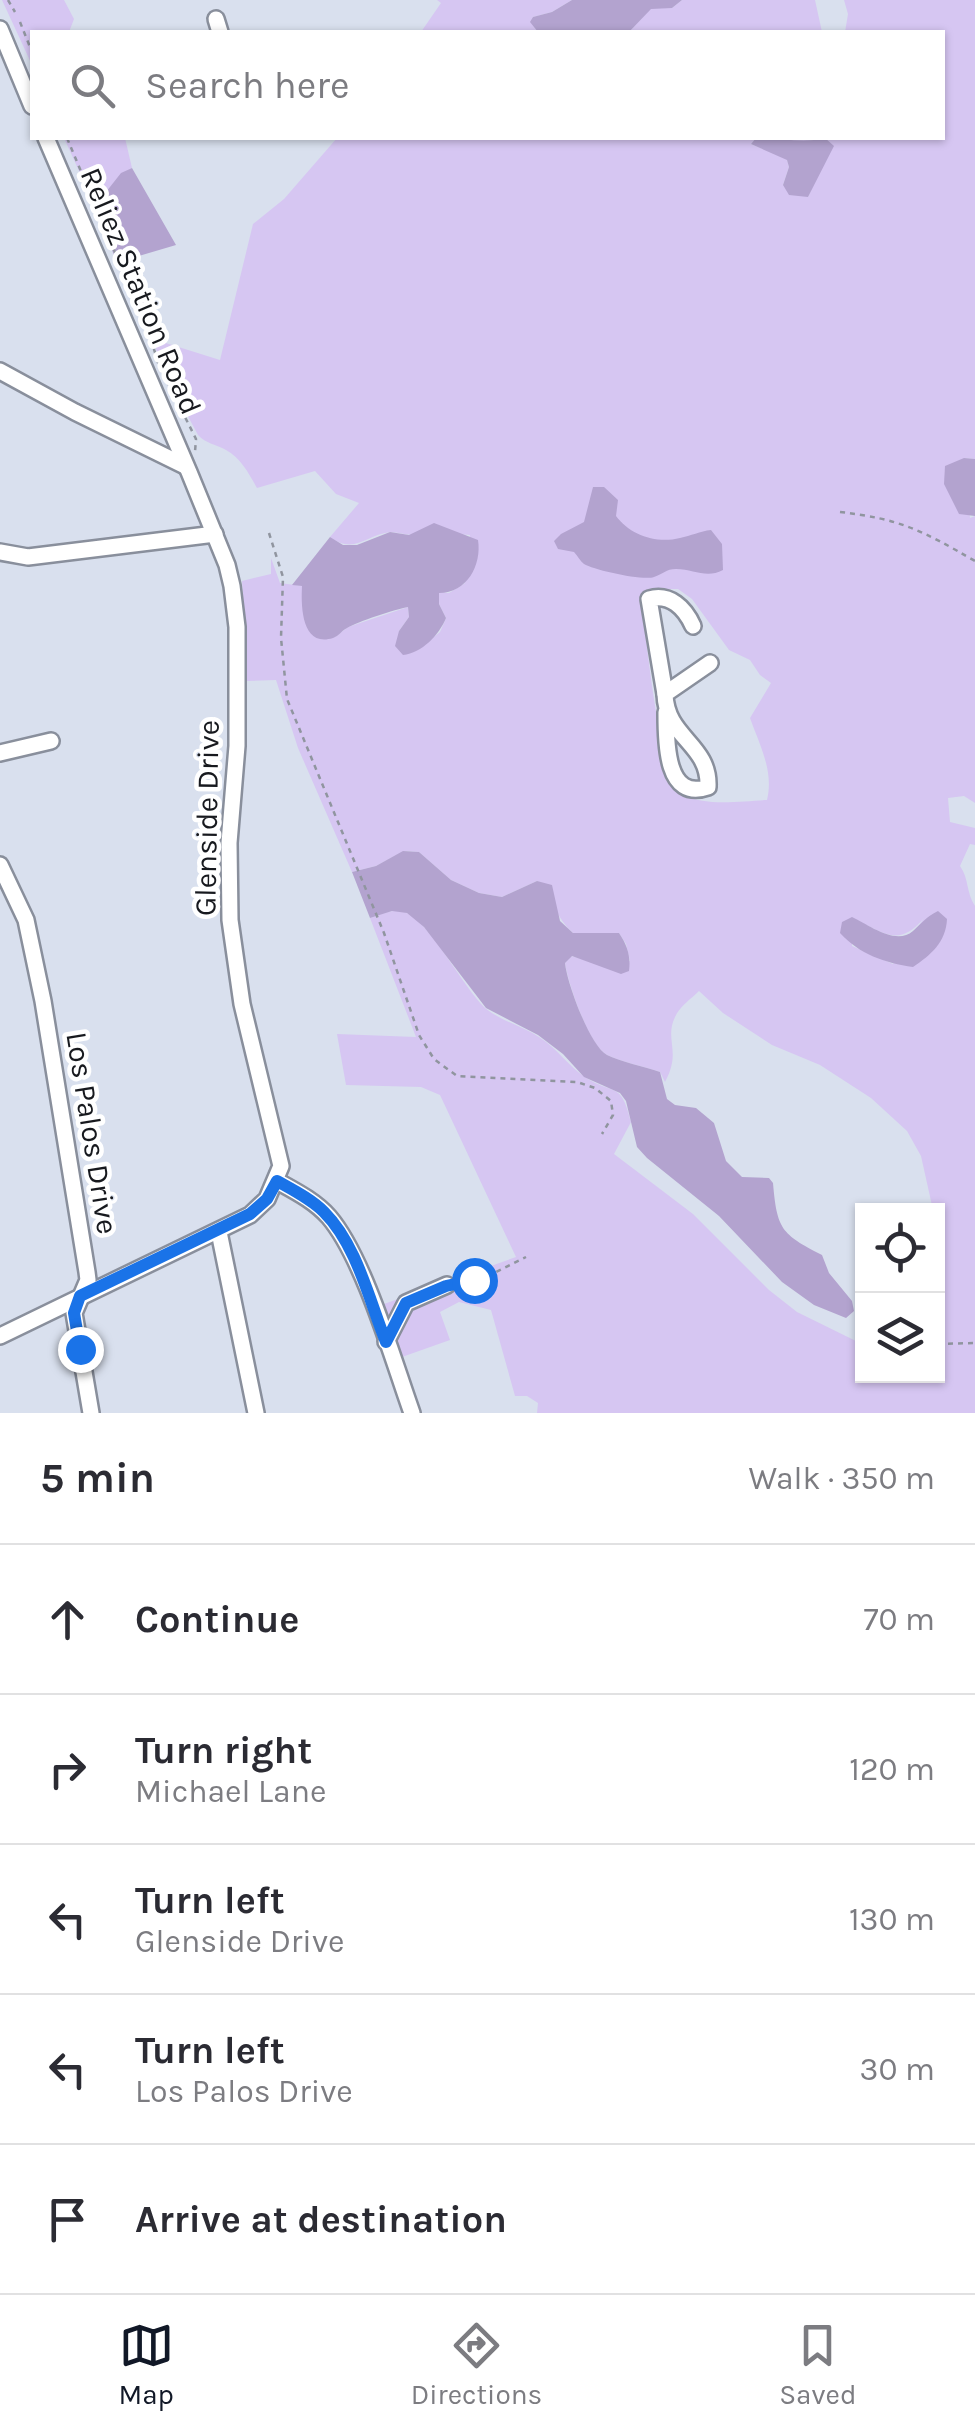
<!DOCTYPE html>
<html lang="en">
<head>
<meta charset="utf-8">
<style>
  body { margin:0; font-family:Karla,sans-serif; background:#f2f2f3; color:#2b2b33 }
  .controls { position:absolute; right:30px; bottom:30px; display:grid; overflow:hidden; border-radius:0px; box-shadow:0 2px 8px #0004 }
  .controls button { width:90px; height:90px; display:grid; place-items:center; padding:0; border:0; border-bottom:2px solid #e1e1e2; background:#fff; color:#2b2b33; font:50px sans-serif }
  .stop { position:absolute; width:30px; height:30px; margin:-22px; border:8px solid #1a73e8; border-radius:50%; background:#fff }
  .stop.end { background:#1a73e8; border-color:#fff; box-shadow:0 2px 10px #0008 }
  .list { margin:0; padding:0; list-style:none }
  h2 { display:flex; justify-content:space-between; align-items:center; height:130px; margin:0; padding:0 40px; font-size:42px }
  h2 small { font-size:32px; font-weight:400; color:#7c7c81 }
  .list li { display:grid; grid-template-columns:65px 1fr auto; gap:30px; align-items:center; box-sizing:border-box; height:150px; padding:0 40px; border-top:2px solid #e1e1e2 }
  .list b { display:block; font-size:38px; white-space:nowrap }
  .list p { margin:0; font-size:32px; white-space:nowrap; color:#7c7c81 }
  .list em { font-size:32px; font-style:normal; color:#7c7c81 }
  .icon { flex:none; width:55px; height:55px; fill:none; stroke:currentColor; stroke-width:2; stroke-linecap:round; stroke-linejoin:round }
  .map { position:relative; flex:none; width:975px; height:1413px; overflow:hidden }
  .search { position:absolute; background:#fff; box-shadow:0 2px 8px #0004; left:30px; right:30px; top:30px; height:110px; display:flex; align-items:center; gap:25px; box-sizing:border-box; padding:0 35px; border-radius:0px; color:#7c7c81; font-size:38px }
  .sheet { height:880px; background:#fff }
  nav { display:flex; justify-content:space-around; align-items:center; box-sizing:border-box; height:140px; border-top:2px solid #e1e1e2; background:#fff; font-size:28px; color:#7c7c81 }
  nav a { display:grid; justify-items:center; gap:5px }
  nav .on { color:#111827 }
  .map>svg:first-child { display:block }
  .green { fill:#d6c6f2; fill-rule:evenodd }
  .forest { fill:#b3a3cf }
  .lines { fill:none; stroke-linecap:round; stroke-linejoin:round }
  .minor-casing { stroke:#898f9c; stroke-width:20 }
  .path { stroke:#90959f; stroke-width:2.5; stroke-dasharray:5 5; stroke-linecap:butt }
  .minor { stroke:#fff; stroke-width:15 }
  .route { stroke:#1a73e8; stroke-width:12 }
  .labels { text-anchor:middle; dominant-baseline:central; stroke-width:9; stroke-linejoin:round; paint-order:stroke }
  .street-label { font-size:30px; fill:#17191e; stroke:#fff }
</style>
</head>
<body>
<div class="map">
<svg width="975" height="1413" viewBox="0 0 975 1413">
  <rect width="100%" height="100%" fill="#d9e0ee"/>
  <g class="green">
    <path d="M 2,0 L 64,0 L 74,19 L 69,32 L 32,32 L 32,65 Z"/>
    <path d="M 437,0 L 572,0 L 552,12 L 533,17 L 531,22 L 538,32 L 421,32 L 441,3 Z"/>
    <path d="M 682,0 L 815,0 L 822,32 L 629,32 L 651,8 L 672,8 Z"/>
    <path d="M 844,0 L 975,0 L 975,459 L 964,458 L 970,518 L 975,516 L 975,803 L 964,796 L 948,798 L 950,822 L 975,828 L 975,845 L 970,844 L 960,866 C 969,878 966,893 975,906 L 975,1413 L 537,1413 L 538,1403 L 527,1396 L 515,1396 L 491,1310 L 459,1302 L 440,1312 L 450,1340 L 402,1357 L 384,1304 L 516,1257 L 440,1095 L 421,1087 L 346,1085 L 337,1034 L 416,1037 L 370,918 C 382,914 395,907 407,913 C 431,924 463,987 485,1008 C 501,1021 522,1026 539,1037 C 557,1048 569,1067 585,1077 C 614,1096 621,1080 631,1122 L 614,1154 L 693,1214 L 769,1290 L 797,1312 L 862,1344 L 862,1376 L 938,1376 L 938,1210 L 933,1210 L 921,1156 L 907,1131 L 871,1098 L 820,1065 L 772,1045 L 723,1013 L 699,991 C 691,999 680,1006 675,1017 C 664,1040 682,1051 665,1082 L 660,1072 C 645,1067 619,1061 607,1055 C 589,1046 568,983 565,963 L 571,956 L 590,961 L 630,961 L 626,944 L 619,933 L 573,933 C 558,920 551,898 537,881 L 502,897 L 479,893 L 451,880 L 419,852 L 404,851 L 376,866 L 352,872 L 298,748 L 276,680 L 247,681 L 242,581 L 271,574 L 271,558 L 280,583 L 302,586 L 335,637 L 348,627 L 408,607 L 409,617 L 399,631 L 429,641 L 440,632 L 446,618 L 439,604 L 439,592 L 449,593 L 465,583 L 470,535 C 451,533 433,535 414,535 C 406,535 397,532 390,532 C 366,535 354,555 330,537 L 359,503 L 336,494 L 315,471 L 257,488 C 249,474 241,458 226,450 C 216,444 206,444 198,435 L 162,368 L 153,339 L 220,360 L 253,224 L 284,199 L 337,138 L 756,138 L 751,144 L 787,159 L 789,167 L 783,185 L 808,197 L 822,165 L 825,138 L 796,143 L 783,138 L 942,138 L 942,32 L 845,32 L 848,14 ZM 678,589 L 692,599 L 729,650 L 750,660 L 760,675 L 771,683 L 750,718 C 760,746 774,771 767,800 C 742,801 704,807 682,794 C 660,781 645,631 642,599 C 649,587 665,589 678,589 ZM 852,918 C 883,932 898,949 924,918 L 893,964 L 852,946 Z"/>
    <path d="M 64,138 L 125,138 L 132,168 L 121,174 L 95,206 Z"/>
  </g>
  <g class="forest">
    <path d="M 572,0 L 682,0 L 672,8 L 651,9 L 629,32 L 538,32 L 530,22 L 533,17 L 552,12 Z"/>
    <path d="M 756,138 C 781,137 801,144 825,138 L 834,146 L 808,197 L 789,195 L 783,185 L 789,167 L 787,160 L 751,144 Z"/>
    <path d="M 132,168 L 176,245 L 132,258 L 150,310 L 153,339 L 119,268 L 95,206 L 121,173 Z"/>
    <path d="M 964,458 L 975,459 L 975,516 L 959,514 L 944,484 L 945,466 Z"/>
    <path d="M 593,487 L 604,487 L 618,500 L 616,516 C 630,535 656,544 680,538 C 691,536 700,531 711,530 L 722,544 L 723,570 C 706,579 694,569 676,569 C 666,569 663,574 654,577 C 643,581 594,570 584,564 C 580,561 578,556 574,552 L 558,549 L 554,541 L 561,534 L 584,522 Z"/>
    <path d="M 434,523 L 478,540 C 482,565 467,593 439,593 L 439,604 L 446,618 C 439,635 422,653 403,655 L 395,646 L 399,631 L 409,617 L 408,607 C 396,609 357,622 347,628 C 341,631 339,636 333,638 C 301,648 301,605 302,586 L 292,585 L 330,537 L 343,545 L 357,545 L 390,532 L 409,535 Z"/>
    <path d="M 403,851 L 419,852 L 451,880 L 479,893 L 502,897 L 537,881 L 552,885 L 560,921 L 573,933 L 619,933 C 627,945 631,956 629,971 L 621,974 L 572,956 L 565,963 C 567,983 590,1046 607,1055 C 619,1061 645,1067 660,1072 L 667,1099 L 675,1105 L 696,1108 L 714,1123 L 726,1161 L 742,1177 L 769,1178 L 773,1183 C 777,1229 781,1234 822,1255 L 829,1273 L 852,1301 L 854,1311 L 846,1318 L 814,1305 L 782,1282 L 719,1216 L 647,1158 L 637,1147 L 626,1101 L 620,1093 L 584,1077 L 563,1054 L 538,1035 L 486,1008 L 424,927 L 407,913 L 392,911 L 370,918 L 352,872 L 376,866 Z"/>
    <path d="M 938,911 L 947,919 C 946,942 931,955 913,967 C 885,963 859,954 840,933 L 842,922 L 852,917 C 869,925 896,946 913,931 C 922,923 926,917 938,911 Z"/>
  </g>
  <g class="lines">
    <defs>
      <g id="minor">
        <path d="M 216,19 L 220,32"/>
        <path d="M 0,29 L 32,106"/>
        <path d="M 0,371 L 75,412 L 185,466"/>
        <path d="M 0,552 L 28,557 L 215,534"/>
        <path d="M 665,694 L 649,599 C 670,593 685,608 693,626"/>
        <path d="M 666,712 C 666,740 665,802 708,787 C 710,744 666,738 665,694 L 710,663"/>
        <path d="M 0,753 L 51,741"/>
        <path d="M 0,865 L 26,920 L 43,1001 L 87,1272 L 88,1280 L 74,1313 L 91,1413"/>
        <path d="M 277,1181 C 295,1191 315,1201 329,1217 C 364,1258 393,1360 412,1413"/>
        <path d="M 219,1232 L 256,1413"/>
        <path d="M 0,1336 L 250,1215 L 267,1199 L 281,1166 L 242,1004 L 230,920 L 229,843 L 237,746 L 237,627 L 232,586 L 227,565 L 189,472 L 46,138"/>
        <path d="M 386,1342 L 406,1303 L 447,1285"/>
      </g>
    </defs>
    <use href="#minor" class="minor-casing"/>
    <g class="path">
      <path d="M 8,0 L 15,12"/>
      <path d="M 20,22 L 32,52"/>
      <path d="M 67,138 L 130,288 L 150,318 L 151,339 L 159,366"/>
      <path d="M 163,373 L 196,439 L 195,452"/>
      <path d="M 840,512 C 901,519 923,531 975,561"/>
      <path d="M 269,533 L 283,577 L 281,638 L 287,699 L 384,933 L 419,1035 L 434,1059 L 457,1076 L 577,1082 L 595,1088 L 611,1101 L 613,1115 L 602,1134"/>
      <path d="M 458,1283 L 494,1273 L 526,1257"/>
      <path d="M 938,1344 L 975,1343"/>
    </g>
    <use href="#minor" class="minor"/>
  </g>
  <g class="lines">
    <path class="route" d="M 80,1349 L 74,1313 L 80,1296 L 250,1214 L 267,1199 L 277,1181 C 293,1190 311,1199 324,1212 C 357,1245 369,1300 386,1342 L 406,1303 L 446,1286 L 474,1280"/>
  </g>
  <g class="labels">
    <g class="street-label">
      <text transform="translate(141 291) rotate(67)">Reliez Station Road</text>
      <text transform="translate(207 818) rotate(-89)">Glenside Drive</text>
      <text transform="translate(92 1133) rotate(81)">Los Palos Drive</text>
    </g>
  </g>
</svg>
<div class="controls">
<button><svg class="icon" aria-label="locate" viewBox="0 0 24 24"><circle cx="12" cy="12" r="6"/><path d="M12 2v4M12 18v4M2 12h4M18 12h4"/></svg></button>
<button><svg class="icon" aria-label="layers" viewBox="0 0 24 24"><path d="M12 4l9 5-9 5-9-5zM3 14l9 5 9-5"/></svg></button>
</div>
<div class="stop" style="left:474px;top:1280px"></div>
<div class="stop end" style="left:80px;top:1349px"></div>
<div class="search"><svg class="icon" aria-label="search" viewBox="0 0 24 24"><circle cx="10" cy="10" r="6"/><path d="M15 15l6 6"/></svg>Search here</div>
</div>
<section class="sheet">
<h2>5 min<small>Walk · 350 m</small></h2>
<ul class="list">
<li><svg class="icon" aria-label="ahead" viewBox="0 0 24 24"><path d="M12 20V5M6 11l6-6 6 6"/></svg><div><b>Continue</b></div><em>70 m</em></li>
<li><svg class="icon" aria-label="right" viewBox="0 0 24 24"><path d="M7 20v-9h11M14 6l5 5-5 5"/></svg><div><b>Turn right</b><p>Michael Lane</p></div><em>120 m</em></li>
<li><svg class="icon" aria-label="left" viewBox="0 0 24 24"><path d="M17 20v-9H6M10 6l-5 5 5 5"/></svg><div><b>Turn left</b><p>Glenside Drive</p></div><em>130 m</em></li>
<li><svg class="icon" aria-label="left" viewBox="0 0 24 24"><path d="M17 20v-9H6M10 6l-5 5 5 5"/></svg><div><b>Turn left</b><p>Los Palos Drive</p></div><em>30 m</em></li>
<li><svg class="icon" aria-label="arrive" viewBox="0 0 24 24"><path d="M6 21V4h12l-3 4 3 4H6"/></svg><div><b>Arrive at destination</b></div></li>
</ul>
</section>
<nav>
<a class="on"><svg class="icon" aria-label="map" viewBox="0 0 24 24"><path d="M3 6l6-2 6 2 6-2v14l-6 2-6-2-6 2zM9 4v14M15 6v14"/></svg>Map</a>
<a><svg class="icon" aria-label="directions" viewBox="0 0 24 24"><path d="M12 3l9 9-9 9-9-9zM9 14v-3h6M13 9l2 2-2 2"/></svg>Directions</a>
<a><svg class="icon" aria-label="saved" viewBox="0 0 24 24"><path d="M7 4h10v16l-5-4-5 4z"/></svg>Saved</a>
</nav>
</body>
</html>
